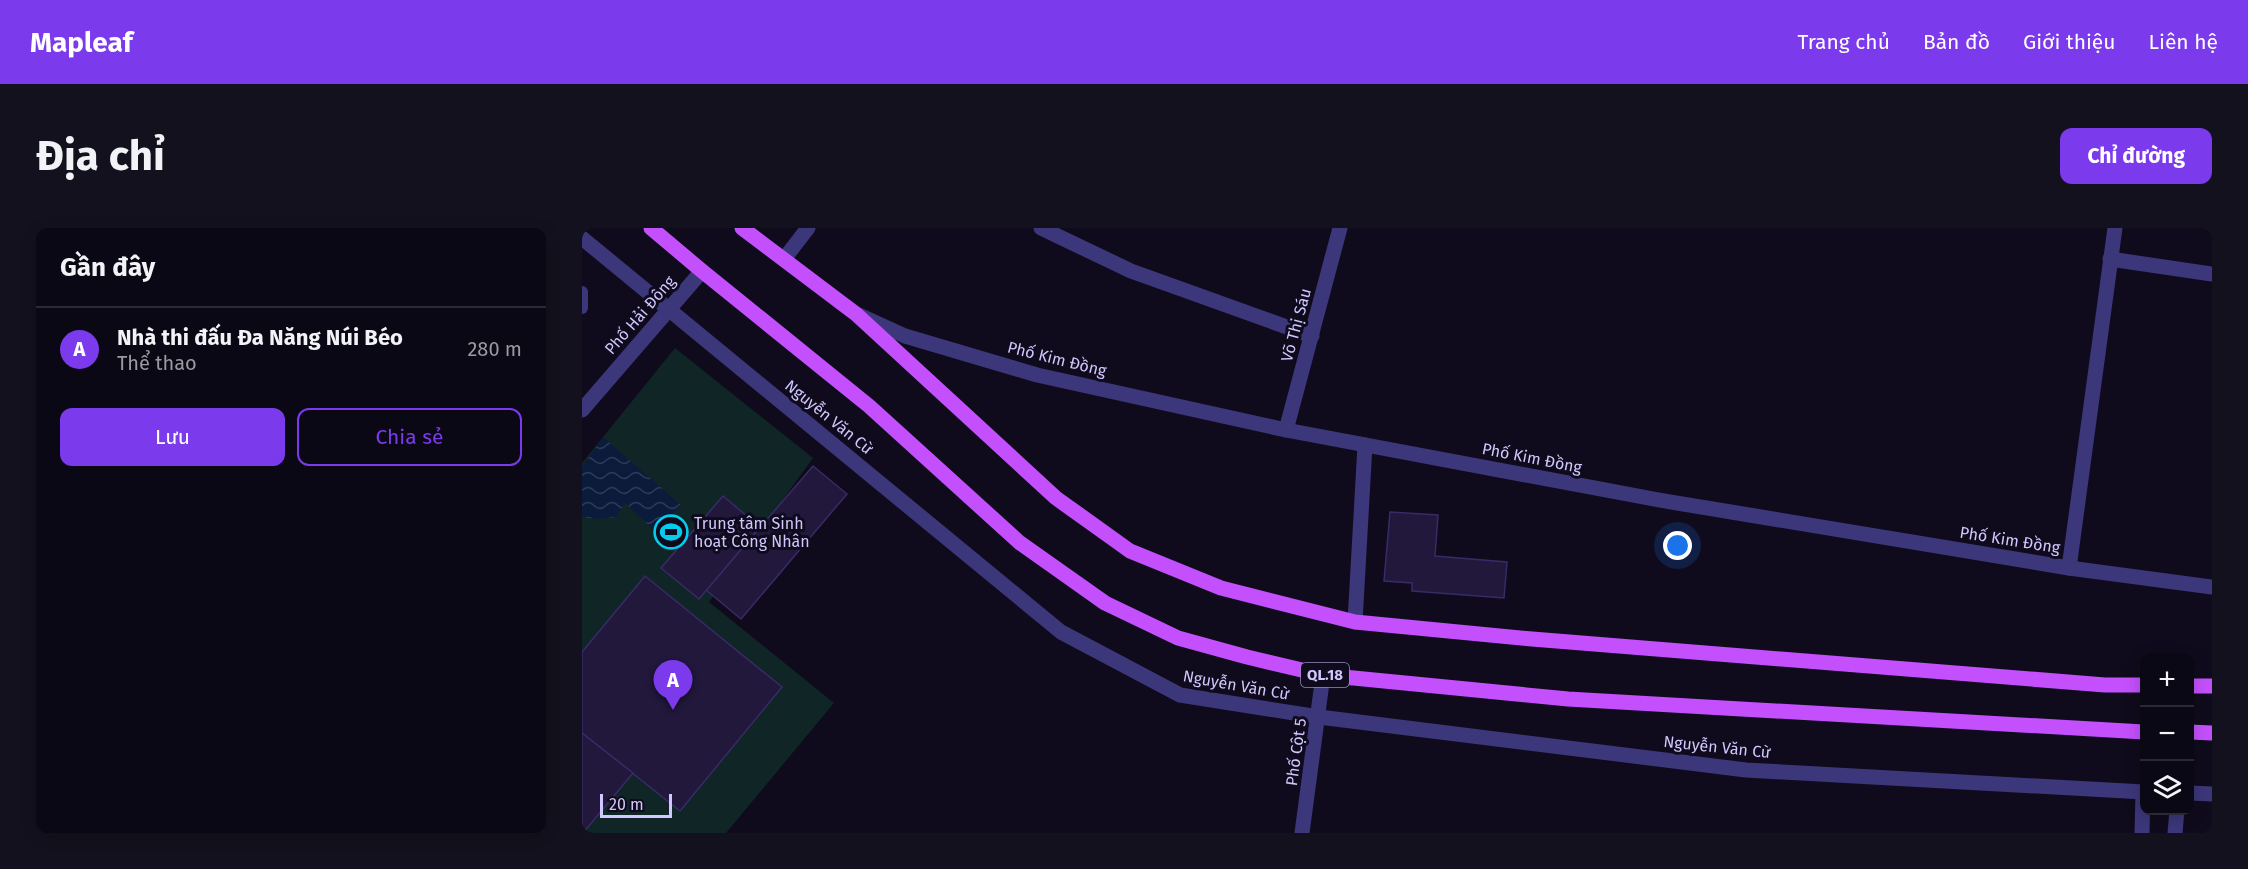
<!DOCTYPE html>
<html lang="vi">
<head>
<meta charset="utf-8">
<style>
  body { margin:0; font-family:"Fira Sans",sans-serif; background:#14111e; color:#f1f3f6 }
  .controls { position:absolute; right:18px; bottom:18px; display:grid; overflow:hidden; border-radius:12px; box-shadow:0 3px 15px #0003 }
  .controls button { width:54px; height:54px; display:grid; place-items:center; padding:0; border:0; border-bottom:2px solid #2b2934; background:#0b0815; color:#f1f3f6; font:30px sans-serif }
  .scale { position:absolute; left:18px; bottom:15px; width:72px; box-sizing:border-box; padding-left:6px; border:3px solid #d0c7fe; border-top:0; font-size:16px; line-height:21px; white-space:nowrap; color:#d0c7fe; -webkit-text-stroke:4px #0f0b1c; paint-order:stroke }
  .you { position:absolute; left:1096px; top:318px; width:21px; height:21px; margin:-15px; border:4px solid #fff; border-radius:50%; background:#1a73e8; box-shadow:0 0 0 9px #1a73e833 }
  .badge { display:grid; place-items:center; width:39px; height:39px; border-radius:50%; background:#7c3aed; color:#fff; font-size:20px; font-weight:700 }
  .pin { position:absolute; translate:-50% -50px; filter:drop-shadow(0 2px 3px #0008) }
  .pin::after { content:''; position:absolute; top:32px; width:21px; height:18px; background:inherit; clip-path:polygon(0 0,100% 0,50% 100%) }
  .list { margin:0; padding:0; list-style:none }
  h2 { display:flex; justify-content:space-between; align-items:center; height:78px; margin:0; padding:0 24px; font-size:26px }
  h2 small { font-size:20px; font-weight:400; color:#9a9aa0 }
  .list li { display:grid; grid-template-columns:39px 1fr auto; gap:18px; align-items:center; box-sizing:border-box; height:84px; padding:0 24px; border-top:2px solid #2b2934 }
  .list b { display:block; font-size:22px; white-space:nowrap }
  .list p { margin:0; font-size:20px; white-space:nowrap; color:#9a9aa0 }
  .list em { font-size:20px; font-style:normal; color:#9a9aa0 }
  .actions { display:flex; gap:12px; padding:18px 24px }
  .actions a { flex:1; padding:14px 0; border:2px solid #7c3aed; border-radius:12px; text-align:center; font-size:21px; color:#7c3aed }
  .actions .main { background:#7c3aed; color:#fff }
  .icon { flex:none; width:33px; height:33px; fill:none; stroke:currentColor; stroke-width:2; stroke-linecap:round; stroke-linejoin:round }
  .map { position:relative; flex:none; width:1630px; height:605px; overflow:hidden; border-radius:12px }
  header { display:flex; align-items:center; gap:36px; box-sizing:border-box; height:84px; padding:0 30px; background:#7c3aed; color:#fff }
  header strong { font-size:28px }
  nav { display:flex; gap:33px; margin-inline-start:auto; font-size:21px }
  .intro { display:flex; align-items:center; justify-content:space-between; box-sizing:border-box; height:144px; padding:0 36px }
  h1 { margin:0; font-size:42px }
  .button { padding:15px 27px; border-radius:12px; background:#7c3aed; color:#fff; font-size:21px; font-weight:700 }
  main { display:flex; gap:36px; padding:0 36px }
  aside { flex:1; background:#0b0815; border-radius:12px; box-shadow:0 3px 15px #0003 }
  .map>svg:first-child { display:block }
  .pitch { fill:#0f2526 }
  .water { fill:url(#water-waves) }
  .building { fill:#21183c; stroke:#392a68; stroke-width:1.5 }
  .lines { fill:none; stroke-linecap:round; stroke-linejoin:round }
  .service { stroke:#3c377a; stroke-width:12 }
  .minor { stroke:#3c377a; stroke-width:15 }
  .tertiary { stroke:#3c377a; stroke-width:15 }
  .primary { stroke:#c350fc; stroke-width:15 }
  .labels { text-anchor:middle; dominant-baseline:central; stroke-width:6; stroke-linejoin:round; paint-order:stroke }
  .shield { fill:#0f0b1c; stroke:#968fba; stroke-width:1.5 }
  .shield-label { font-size:15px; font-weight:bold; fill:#d0c7fe }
  .street-label { font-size:16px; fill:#d0c7fe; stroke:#0f0b1c }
  .poi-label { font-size:16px; fill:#d0c7fe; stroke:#0f0b1c; text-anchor:start }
</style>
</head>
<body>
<header>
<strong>Mapleaf</strong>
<nav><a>Trang chủ</a><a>Bản đồ</a><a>Giới thiệu</a><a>Liên hệ</a></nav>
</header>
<div class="intro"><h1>Địa chỉ</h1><a class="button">Chỉ đường</a></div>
<main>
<aside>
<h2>Gần đây<small></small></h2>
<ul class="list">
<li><span class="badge">A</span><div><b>Nhà thi đấu Đa Năng Núi Béo</b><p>Thể thao</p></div><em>280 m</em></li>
</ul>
<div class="actions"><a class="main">Lưu</a><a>Chia sẻ</a></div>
</aside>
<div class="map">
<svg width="1630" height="605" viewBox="0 0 1630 605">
  <defs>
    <pattern id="water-waves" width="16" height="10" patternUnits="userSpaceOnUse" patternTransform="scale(1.5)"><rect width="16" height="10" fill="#0b1b3b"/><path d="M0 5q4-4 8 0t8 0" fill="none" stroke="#2e3b58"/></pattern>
  </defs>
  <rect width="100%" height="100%" fill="#0f0b1c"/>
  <path class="pitch" d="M 93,120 L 231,230 L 127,374 L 252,475 L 144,605 L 0,605 L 0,235 Z"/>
  <path class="water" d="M 21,209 L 99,277 L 73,303 L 43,275 L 34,289 L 15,291 L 0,289 L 0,239 Z"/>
  <g class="building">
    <path d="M 231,238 L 265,266 L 159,391 L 124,362 Z"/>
    <path d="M 141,268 L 178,299 L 117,371 L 79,340 Z"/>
    <path d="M 808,284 L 856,287 L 853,328 L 925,334 L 922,370 L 830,363 L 830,355 L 802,353 Z"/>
    <path d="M 63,348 L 200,459 L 98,583 L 0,505 L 0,424 Z"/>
    <path d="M 0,505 L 51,545 L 1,605 L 0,605 Z"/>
  </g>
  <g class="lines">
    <path class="service" d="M 0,64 L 0,80"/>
    <g class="minor">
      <path d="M 459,0 L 549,43 L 730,108"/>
      <path d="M 202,31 L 226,0"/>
      <path d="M 1528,31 L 1630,46"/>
      <path d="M 277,87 L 323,108 L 455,147 L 704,202 L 1077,272 L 1487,340 L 1630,359"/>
      <path d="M 0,182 L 120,43"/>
      <path d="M 704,202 L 758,0"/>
      <path d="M 1487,340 L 1533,0"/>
      <path d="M 773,394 L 783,217"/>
      <path d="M 720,605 L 741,447"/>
      <path d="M 1560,605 L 1561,564"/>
      <path d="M 1593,605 L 1595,582"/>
    </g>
    <g class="tertiary">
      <path d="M 0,10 L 479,404 L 598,467 L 737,489 L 1164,542 L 1562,564"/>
      <path d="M 1608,565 L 1630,566"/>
    </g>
    <g class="primary">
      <path d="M 69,0 L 120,43 L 287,178 L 438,315 L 523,375 L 596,410 L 665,429 L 741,447 L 986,471 L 1562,504"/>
      <path d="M 160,0 L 274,86 L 474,270 L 548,323 L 639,360 L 773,394 L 950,411 L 1523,457 L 1562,457"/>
      <path d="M 1608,458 L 1630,458"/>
      <path d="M 1608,504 L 1630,505"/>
    </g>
  </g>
  <defs>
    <symbol id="stadium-ring" viewBox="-11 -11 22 22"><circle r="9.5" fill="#0f0b1c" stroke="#04cced" stroke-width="1.5"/><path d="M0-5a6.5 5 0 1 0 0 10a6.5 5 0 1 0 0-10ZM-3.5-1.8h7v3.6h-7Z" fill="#04cced"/></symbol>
  </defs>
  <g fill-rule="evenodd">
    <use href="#stadium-ring" x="70" y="285" width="38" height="38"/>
  </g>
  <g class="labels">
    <rect class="shield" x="719" y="435" width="48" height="24" rx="4.5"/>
    <g class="shield-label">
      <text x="743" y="447">QL.18</text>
    </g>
    <g class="street-label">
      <text transform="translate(58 87) rotate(-49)">Phố Hải Đông</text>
      <text transform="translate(714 97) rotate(-75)">Võ Thị Sáu</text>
      <text transform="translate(475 131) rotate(14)">Phố Kim Đồng</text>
      <text transform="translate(247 189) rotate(39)">Nguyễn Văn Cừ</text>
      <text transform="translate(950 230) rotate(11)">Phố Kim Đồng</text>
      <text transform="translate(1428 312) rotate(9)">Phố Kim Đồng</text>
      <text transform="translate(654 457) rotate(10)">Nguyễn Văn Cừ</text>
      <text transform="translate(1135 519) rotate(6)">Nguyễn Văn Cừ</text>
      <text transform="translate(714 524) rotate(-82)">Phố Cột 5</text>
    </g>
    <g class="poi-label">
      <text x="112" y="295">Trung tâm Sinh<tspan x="112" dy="18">hoạt Công Nhân</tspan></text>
    </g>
  </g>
</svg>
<div class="controls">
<button>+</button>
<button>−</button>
<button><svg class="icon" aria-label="layers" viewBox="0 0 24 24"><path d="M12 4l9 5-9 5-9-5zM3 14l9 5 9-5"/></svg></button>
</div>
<div class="scale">20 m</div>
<div class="you"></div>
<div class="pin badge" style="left:91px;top:482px">A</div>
</div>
</main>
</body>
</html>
